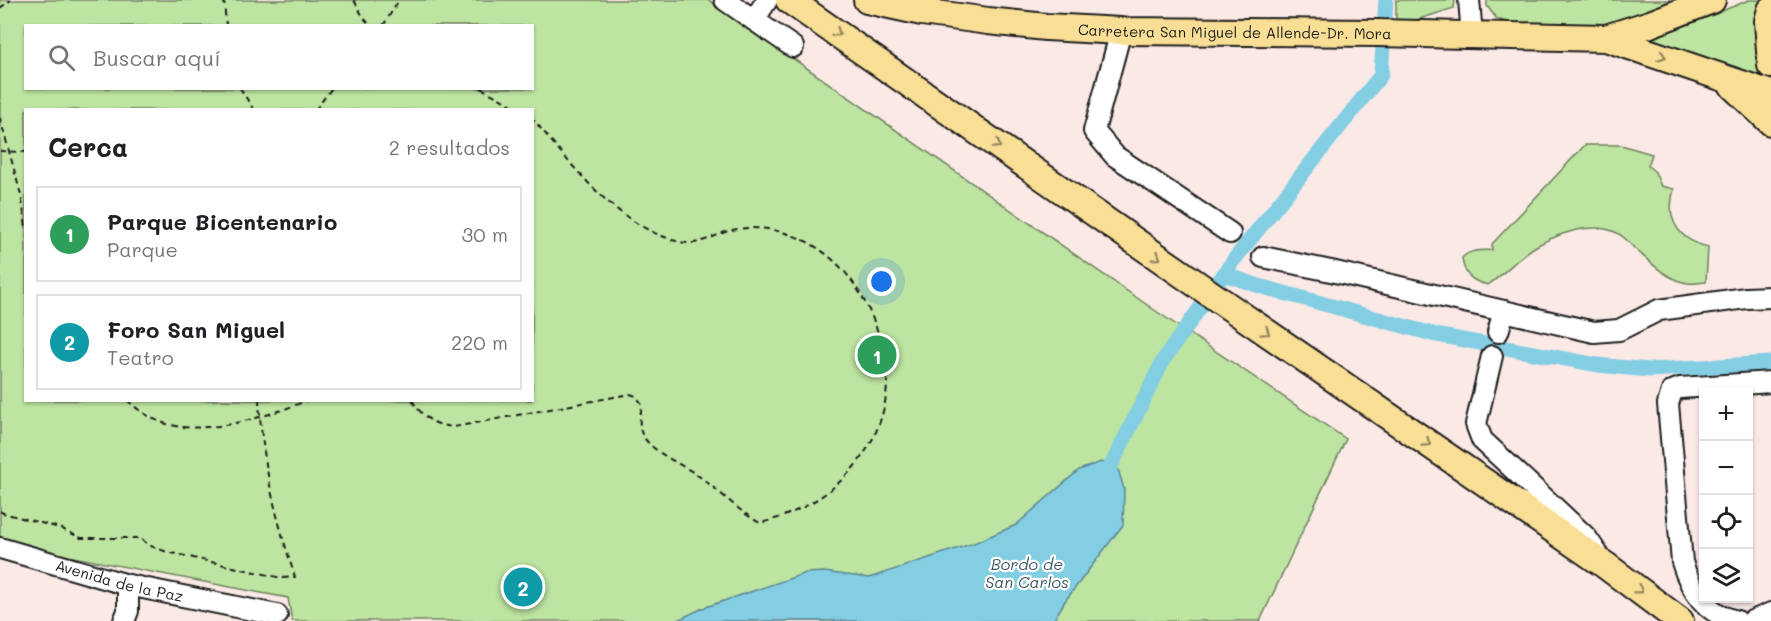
<!DOCTYPE html>
<html lang="es">
<head>
<meta charset="utf-8">
<style>
  body { margin:0; font-family:Mali,sans-serif; background:#f2f2f2; color:#202124 }
  .controls { position:absolute; right:18px; bottom:18px; display:grid; overflow:hidden; border-radius:0px; box-shadow:0 2px 4px #0004 }
  .controls button { width:54px; height:54px; display:grid; place-items:center; padding:0; border:0; border-bottom:2px solid #e0e0e0; background:#fff; color:#202124; font:30px sans-serif }
  .you { position:absolute; left:882px; top:282px; width:21px; height:21px; margin:-15px; border:4px solid #fff; border-radius:50%; background:#1a73e8; box-shadow:0 0 0 9px #1a73e833 }
  .badge { display:grid; place-items:center; width:39px; height:39px; border-radius:50%; background:#1c1c1c; color:#fff; font-size:20px; font-weight:700 }
  .pin { position:absolute; translate:-50% -50%; border:3px solid #fff; box-shadow:0 2px 6px #0006 }
  .list { margin:0; padding:0; list-style:none }
  h2 { display:flex; justify-content:space-between; align-items:center; height:78px; margin:0; padding:0 24px; font-size:26px }
  h2 small { font-size:20px; font-weight:400; color:#757577 }
  .list li { display:grid; grid-template-columns:39px 1fr auto; gap:18px; align-items:center; box-sizing:border-box; height:96px; margin:0 12px 12px; padding:0 12px; border:2px solid #e0e0e0; border-radius:0px }
  .list b { display:block; font-size:22px; white-space:nowrap }
  .list p { margin:0; font-size:20px; white-space:nowrap; color:#757577 }
  .list em { font-size:20px; font-style:normal; color:#757577 }
  .icon { flex:none; width:33px; height:33px; fill:none; stroke:currentColor; stroke-width:2; stroke-linecap:round; stroke-linejoin:round }
  .map { position:relative; flex:none; width:1771px; height:621px; overflow:hidden }
  .search { position:absolute; background:#fff; box-shadow:0 2px 4px #0004; left:24px; top:24px; width:510px; height:66px; display:flex; align-items:center; gap:15px; box-sizing:border-box; padding:0 21px; border-radius:0px; color:#757577; font-size:22px }
  .panel { position:absolute; background:#fff; box-shadow:0 2px 4px #0004; left:24px; top:108px; width:510px; height:294px; border-radius:0px }
  .map>svg:first-child { display:block }
  .green { fill:#bde4a0; stroke:#6c805e; stroke-width:1.5; fill-rule:evenodd }
  .water { fill:#83cee3; stroke:#5a8793; stroke-width:1.5 }
  .lines { fill:none; stroke-linecap:round; stroke-linejoin:round }
  .canal { stroke:#83cee3; stroke-width:15 }
  .minor-casing { stroke:#1c1c1c; stroke-width:24 }
  .major-casing { stroke:#1c1c1c; stroke-width:30 }
  .path { stroke:#1c1c1c; stroke-width:2; stroke-dasharray:6 4.5; stroke-linecap:butt }
  .minor { stroke:#fff; stroke-width:20 }
  .major { stroke:#f9df96; stroke-width:26 }
  .oneway { stroke:#96875f }
  .labels { text-anchor:middle; dominant-baseline:central; stroke-width:4.5; stroke-linejoin:round; paint-order:stroke }
  .street-label { font-size:15px; fill:#1c1c1c; stroke:#fff }
  .water-label { font-size:16px; font-style:italic; fill:#405a62; stroke:#fff }
</style>
</head>
<body>
<div class="map">
<svg width="1771" height="621" viewBox="0 0 1771 621">
  <rect width="100%" height="100%" fill="#fbe9e6"/>
  <filter id="ink" filterUnits="userSpaceOnUse"><feTurbulence type="fractalNoise" baseFrequency=".0167" numOctaves="2"/><feDisplacementMap in="SourceGraphic" scale="12" xChannelSelector="R" yChannelSelector="G"/><feConvolveMatrix kernelMatrix="1 2 1 2 8 2 1 2 1" color-interpolation-filters="sRGB"/></filter>
  <g filter="url(#ink)">
    <g class="green">
      <path d="M 0,0 L 709,0 L 1153,309 L 1346,439 L 1260,621 L 292,621 L 288,598 L 0,543 ZM 26,26 L 532,26 L 532,88 L 26,88 ZM 26,110 L 532,110 L 532,400 L 26,400 Z"/>
      <path d="M 1396,0 L 1455,0 L 1454,8 L 1407,23 L 1396,24 Z"/>
      <path d="M 1487,0 L 1693,0 L 1605,29 L 1516,25 L 1497,19 L 1487,6 Z"/>
      <path d="M 1749,0 L 1763,0 C 1754,27 1754,53 1765,79 L 1693,53 L 1647,39 L 1692,23 Z"/>
      <path d="M 1585,145 L 1621,145 L 1652,154 L 1648,166 L 1655,172 L 1661,186 L 1674,189 C 1665,219 1678,240 1708,247 L 1706,282 C 1700,282 1694,284 1688,283 C 1668,281 1649,261 1634,248 C 1629,243 1624,236 1617,233 C 1593,221 1560,233 1538,245 C 1518,256 1506,273 1488,285 C 1471,281 1464,275 1462,258 C 1470,249 1481,251 1492,250 L 1492,244 Z"/>
    </g>
    <path class="water" d="M 1101,462 L 1118,469 L 1124,489 L 1123,525 L 1065,601 L 1053,621 L 676,621 L 703,608 L 806,573 L 824,572 L 869,578 L 974,543 L 1016,525 L 1079,470 Z"/>
    <g class="lines">
      <g class="canal">
        <path d="M 1224,274 L 1259,286 L 1436,335 L 1598,365 L 1649,370 L 1771,363"/>
        <path d="M 1111,466 L 1164,359 L 1233,261 L 1381,75 L 1386,0"/>
      </g>
      <defs>
        <g id="minor">
          <path d="M 725,0 L 793,47"/>
          <path d="M 1469,0 L 1472,35"/>
          <path d="M 754,20 L 767,0"/>
          <path d="M 1121,31 L 1094,131 L 1115,156 L 1230,233"/>
          <path d="M 1263,257 L 1331,271 L 1594,332 L 1619,330 L 1659,310 L 1746,298 L 1771,297"/>
          <path d="M 1498,332 L 1504,311"/>
          <path d="M 1492,356 L 1476,424 L 1482,440 L 1586,537 L 1597,553"/>
          <path id="s1" d="M 0,548 L 128,585 L 277,615"/>
          <path d="M 124,621 L 128,611 L 128,585"/>
          <path d="M 1737,621 C 1706,614 1691,591 1682,562 L 1668,404 L 1672,391 L 1680,388 L 1771,382"/>
          <path d="M 1752,621 L 1771,613"/>
        </g>
        <g id="major">
          <path d="M 789,0 L 1218,299 L 1605,565 L 1680,621"/>
          <path id="s2" d="M 867,0 L 922,12 L 988,21 L 1046,27 L 1121,31 L 1377,33 L 1606,38 L 1771,94"/>
          <path d="M 1771,10 L 1768,21 L 1771,65"/>
          <path d="M 1606,38 L 1650,24 L 1712,0"/>
          <path d="M 1733,86 L 1771,122"/>
        </g>
      </defs>
      <use href="#minor" class="minor-casing"/>
      <use href="#major" class="major-casing"/>
      <g class="path">
        <path d="M 224,0 L 226,26"/>
        <path d="M 354,0 L 363,17 L 371,26"/>
        <path d="M 0,8 L 11,0"/>
        <path d="M 383,26 L 399,0"/>
        <path d="M 240,88 L 254,110"/>
        <path d="M 481,88 L 521,110"/>
        <path d="M 315,110 L 332,88"/>
        <path d="M 0,118 L 21,195 L 26,227"/>
        <path d="M 0,151 L 26,152"/>
        <path d="M 127,400 C 141,413 157,423 176,426 C 215,433 272,415 308,400"/>
        <path d="M 412,400 C 423,418 433,425 454,427 L 630,394 L 636,396 L 642,404 C 641,414 637,426 643,436 C 655,455 683,464 700,477 C 721,492 738,511 760,523 C 831,507 890,448 887,373 C 887,357 880,339 875,324 C 863,294 846,267 819,249 C 794,232 761,224 732,230 C 719,233 706,242 693,243 C 683,244 672,240 662,236 C 608,215 569,161 532,118"/>
        <path d="M 0,511 L 3,513 L 60,528 L 81,538 L 139,538 L 151,546 L 167,552 L 282,578 L 295,577 C 276,518 262,463 259,400"/>
      </g>
      <use href="#minor" class="minor"/>
      <use href="#major" class="major"/>
    </g>
    <defs><path id="oneway-chevron" d="M-2-3.5L2.5 0L-2 3.5" fill="none" stroke-width="1.6" stroke-linecap="round" stroke-linejoin="round" transform="scale(1.5)"/></defs>
    <g class="oneway">
      <use href="#oneway-chevron" transform="translate(837 33) rotate(35)"/>
      <use href="#oneway-chevron" transform="translate(1662 56) rotate(18)"/>
      <use href="#oneway-chevron" transform="translate(997 145) rotate(35)"/>
      <use href="#oneway-chevron" transform="translate(1157 257) rotate(35)"/>
      <use href="#oneway-chevron" transform="translate(1266 332) rotate(34)"/>
      <use href="#oneway-chevron" transform="translate(1427 443) rotate(34)"/>
      <use href="#oneway-chevron" transform="translate(1639 590) rotate(37)"/>
    </g>
  </g>
  <g class="labels">
    <g class="street-label">
      <text stroke="none"><textPath href="#s2" startOffset="370">Carretera San Miguel de Allende-Dr. Mora</textPath></text>
      <text stroke="none"><textPath href="#s1" startOffset="124">Avenida de la Paz</textPath></text>
    </g>
    <g class="water-label">
      <text x="1027" y="563">Bordo de<tspan x="1027" dy="18">San Carlos</tspan></text>
    </g>
  </g>
</svg>
<div class="controls">
<button>+</button>
<button>−</button>
<button><svg class="icon" aria-label="locate" viewBox="0 0 24 24"><circle cx="12" cy="12" r="6"/><path d="M12 2v4M12 18v4M2 12h4M18 12h4"/></svg></button>
<button><svg class="icon" aria-label="layers" viewBox="0 0 24 24"><path d="M12 4l9 5-9 5-9-5zM3 14l9 5 9-5"/></svg></button>
</div>
<div class="you"></div>
<div class="pin badge" style="left:877px;top:355px;background:#2e9e5b">1</div>
<div class="pin badge" style="left:523px;top:587px;background:#0f9aa8">2</div>
<div class="search"><svg class="icon" aria-label="search" viewBox="0 0 24 24"><circle cx="10" cy="10" r="6"/><path d="M15 15l6 6"/></svg>Buscar aquí</div>
<section class="panel">
<h2>Cerca<small>2 resultados</small></h2>
<ul class="list">
<li><span class="badge" style="background:#2e9e5b">1</span><div><b>Parque Bicentenario</b><p>Parque</p></div><em>30 m</em></li>
<li><span class="badge" style="background:#0f9aa8">2</span><div><b>Foro San Miguel</b><p>Teatro</p></div><em>220 m</em></li>
</ul>
</section>
</div>
</body>
</html>
